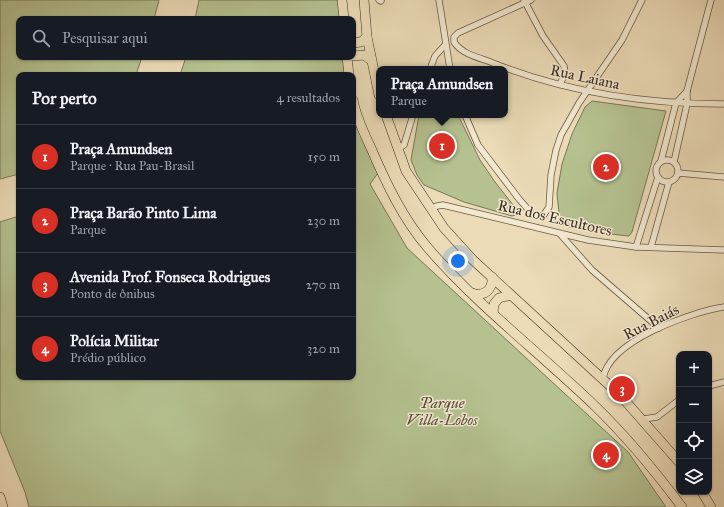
<!DOCTYPE html>
<html lang="pt">
<head>
<meta charset="utf-8">
<style>
  body { margin:0; font-family:"IM FELL Great Primer",serif; background:#20242c; color:#f1f3f6 }
  .controls { position:absolute; right:12px; bottom:12px; display:grid; overflow:hidden; border-radius:8px; box-shadow:0 1px 3px #0004 }
  .controls button { width:36px; height:36px; display:grid; place-items:center; padding:0; border:0; border-bottom:1px solid #363941; background:#171b24; color:#f1f3f6; font:20px sans-serif }
  .you { position:absolute; left:458px; top:261px; width:14px; height:14px; margin:-10px; border:3px solid #fff; border-radius:50%; background:#1a73e8; box-shadow:0 0 0 6px #1a73e833 }
  .badge { display:grid; place-items:center; width:26px; height:26px; border-radius:50%; background:#d93025; color:#fff; font-size:13px; font-weight:700 }
  .pin { position:absolute; translate:-50% -50%; border:2px solid #fff; box-shadow:0 1px 4px #0006 }
  .popup { position:absolute; left:376px; top:66px; width:132px; height:52px; box-sizing:border-box; display:grid; place-content:center; border-radius:8px; background:#171b24; filter:drop-shadow(0 1px 3px #0005); font-size:13px; white-space:nowrap; color:#9ea1a6 }
  .popup b { font-size:15px; color:#f1f3f6 }
  .popup::after { content:''; position:absolute; left:50%; top:100%; margin-left:-8px; border:8px solid transparent; border-top-color:#171b24 }
  .list { margin:0; padding:0; list-style:none }
  h2 { display:flex; justify-content:space-between; align-items:center; height:52px; margin:0; padding:0 16px; font-size:17px }
  h2 small { font-size:13px; font-weight:400; color:#9ea1a6 }
  .list li { display:grid; grid-template-columns:26px 1fr auto; gap:12px; align-items:center; box-sizing:border-box; height:64px; padding:0 16px; border-top:1px solid #363941 }
  .list b { display:block; font-size:15px; white-space:nowrap }
  .list p { margin:0; font-size:13px; white-space:nowrap; color:#9ea1a6 }
  .list em { font-size:13px; font-style:normal; color:#9ea1a6 }
  .icon { flex:none; width:22px; height:22px; fill:none; stroke:currentColor; stroke-width:2; stroke-linecap:round; stroke-linejoin:round }
  .map { position:relative; flex:none; width:724px; height:507px; overflow:hidden }
  .search { position:absolute; background:#171b24; box-shadow:0 1px 3px #0004; left:16px; top:16px; width:340px; height:44px; display:flex; align-items:center; gap:10px; box-sizing:border-box; padding:0 14px; border-radius:8px; color:#9ea1a6; font-size:15px }
  .panel { position:absolute; background:#171b24; box-shadow:0 1px 3px #0004; left:16px; top:72px; width:340px; height:308px; border-radius:8px }
  .map>svg:first-child { display:block }
  .green { fill:#b5c190; stroke:#7a7658 }
  .lines { fill:none; stroke-linecap:round; stroke-linejoin:round }
  .minor-casing { stroke:#695745; stroke-width:7 }
  .trunk-casing { stroke:#3e2b1f; stroke-width:10 }
  .minor { stroke:#f2e8d0; stroke-width:5.5 }
  .trunk { stroke:#ebdbb7; stroke-width:9 }
  .labels { text-anchor:middle; dominant-baseline:central; stroke-width:3; stroke-linejoin:round; paint-order:stroke }
  .street-label { font-size:15px; fill:#3e2b1f; stroke:#f2e8d0 }
  .park-label { font-size:15px; font-style:italic; fill:#564936; stroke:#f2e8d0 }
</style>
</head>
<body>
<div class="map">
<svg width="724" height="507" viewBox="0 0 724 507">
  <rect width="100%" height="100%" fill="#ebdbb7"/>
  <filter id="stains"><feTurbulence type="fractalNoise" baseFrequency=".005" numOctaves="4"/><feColorMatrix values="0 0 0 0 .2 0 0 0 0 .09 0 0 0 0 .02 0 0 0 .5 -.17"/></filter>
  <radialGradient id="worn" r=".72"><stop offset=".6" stop-color="#630" stop-opacity="0"/><stop offset="1" stop-color="#630" stop-opacity=".3"/></radialGradient>
  <g class="green">
    <path d="M 0,0 L 159,0 L 154,19 L 19,19 L 19,57 L 142,57 L 136,75 L 19,75 L 19,174 L 0,179 Z"/>
    <path d="M 199,0 L 340,0 L 341,19 L 195,19 Z"/>
    <path d="M 186,57 L 344,57 L 347,75 L 180,75 Z"/>
    <path d="M 592,101 L 666,111 L 632,232 L 629,236 C 618,235 565,229 560,223 L 557,193 L 562,164 L 572,134 L 585,107 Z"/>
    <path d="M 419,115 L 458,115 L 480,160 L 495,182 L 517,210 L 515,215 L 512,216 L 464,202 L 424,185 L 417,175 L 411,160 Z"/>
    <path d="M 353,117 L 378,173 L 370,184 L 407,248 L 628,452 L 666,507 L 29,507 L 25,492 L 0,431 L 0,222 L 19,216 L 19,377 L 353,377 Z"/>
  </g>
  <g class="lines">
    <defs>
      <g id="minor">
        <path d="M 379,0 L 381,1"/>
        <path d="M 439,0 L 450,69"/>
        <path d="M 524,0 L 543,36 L 564,66 L 565,74 L 560,84"/>
        <path d="M 531,0 L 458,33 L 454,37 L 454,42 C 461,53 476,57 488,61 C 563,92 643,104 724,104"/>
        <path d="M 430,69 L 435,56 L 445,45"/>
        <path d="M 465,115 L 478,145 L 519,199 L 533,215 L 543,216 L 549,207 L 551,175 L 556,150 L 561,135 L 579,103 L 622,40 L 642,0"/>
        <path d="M 397,149 L 404,145 L 413,115"/>
        <circle cx="667" cy="171" r="11"/>
        <path d="M 661,161 L 676,103 L 687,91"/>
        <path d="M 674,162 L 687,104 L 687,91 L 711,0"/>
        <path d="M 678,173 L 724,177"/>
        <path d="M 431,209 L 437,206 L 443,205 L 588,240 L 636,247 L 724,250"/>
        <path d="M 560,234 L 592,270 L 659,328"/>
        <path d="M 636,247 L 658,177"/>
        <path d="M 651,247 L 669,182"/>
        <path d="M 603,379 C 608,341 691,312 724,307"/>
        <path d="M 709,386 L 724,382"/>
        <path d="M 644,419 L 657,417 L 679,400"/>
      </g>
      <g id="trunk">
        <path d="M 342,0 L 344,19"/>
        <path d="M 364,0 L 367,37 L 379,95"/>
        <path d="M 353,43 L 361,42 L 367,37"/>
        <path d="M 353,56 L 364,55 L 371,60"/>
        <path d="M 347,57 L 349,75"/>
        <path d="M 353,100 C 356,117 364,133 371,148 C 386,183 403,219 428,248 C 478,306 540,353 595,406 C 627,437 655,471 682,507"/>
        <path d="M 386,115 L 406,171 L 444,228 L 473,260 L 620,395 L 679,462"/>
        <path d="M 472,293 C 484,297 493,290 492,277"/>
        <path d="M 493,313 L 494,304 L 499,298 L 511,295"/>
        <path d="M 702,492 L 711,507"/>
        <path d="M 0,497 L 3,507"/>
      </g>
    </defs>
    <use href="#minor" class="minor-casing"/>
    <use href="#trunk" class="trunk-casing"/>
    <use href="#minor" class="minor"/>
    <use href="#trunk" class="trunk"/>
  </g>
  <g class="labels">
    <g class="street-label">
      <text transform="translate(585 77) rotate(12)">Rua Laiana</text>
      <text transform="translate(555 218) rotate(13)">Rua dos Escultores</text>
      <text transform="translate(651 322) rotate(-27)">Rua Baiás</text>
    </g>
    <g class="park-label">
      <text x="442" y="403">Parque<tspan x="442" dy="17">Villa-Lobos</tspan></text>
    </g>
  </g>
  <rect width="100%" height="100%" filter="url(#stains)"/>
  <rect width="100%" height="100%" fill="url(#worn)"/>
</svg>
<div class="controls">
<button>+</button>
<button>−</button>
<button><svg class="icon" aria-label="locate" viewBox="0 0 24 24"><circle cx="12" cy="12" r="6"/><path d="M12 2v4M12 18v4M2 12h4M18 12h4"/></svg></button>
<button><svg class="icon" aria-label="layers" viewBox="0 0 24 24"><path d="M12 4l9 5-9 5-9-5zM3 14l9 5 9-5"/></svg></button>
</div>
<div class="you"></div>
<div class="pin badge" style="left:442px;top:146px">1</div>
<div class="popup"><b>Praça Amundsen</b>Parque</div>
<div class="pin badge" style="left:606px;top:167px">2</div>
<div class="pin badge" style="left:622px;top:389px">3</div>
<div class="pin badge" style="left:606px;top:455px">4</div>
<div class="search"><svg class="icon" aria-label="search" viewBox="0 0 24 24"><circle cx="10" cy="10" r="6"/><path d="M15 15l6 6"/></svg>Pesquisar aqui</div>
<section class="panel">
<h2>Por perto<small>4 resultados</small></h2>
<ul class="list">
<li><span class="badge">1</span><div><b>Praça Amundsen</b><p>Parque · Rua Pau-Brasil</p></div><em>150 m</em></li>
<li><span class="badge">2</span><div><b>Praça Barão Pinto Lima</b><p>Parque</p></div><em>230 m</em></li>
<li><span class="badge">3</span><div><b>Avenida Prof. Fonseca Rodrigues</b><p>Ponto de ônibus</p></div><em>270 m</em></li>
<li><span class="badge">4</span><div><b>Polícia Militar</b><p>Prédio público</p></div><em>320 m</em></li>
</ul>
</section>
</div>
</body>
</html>
